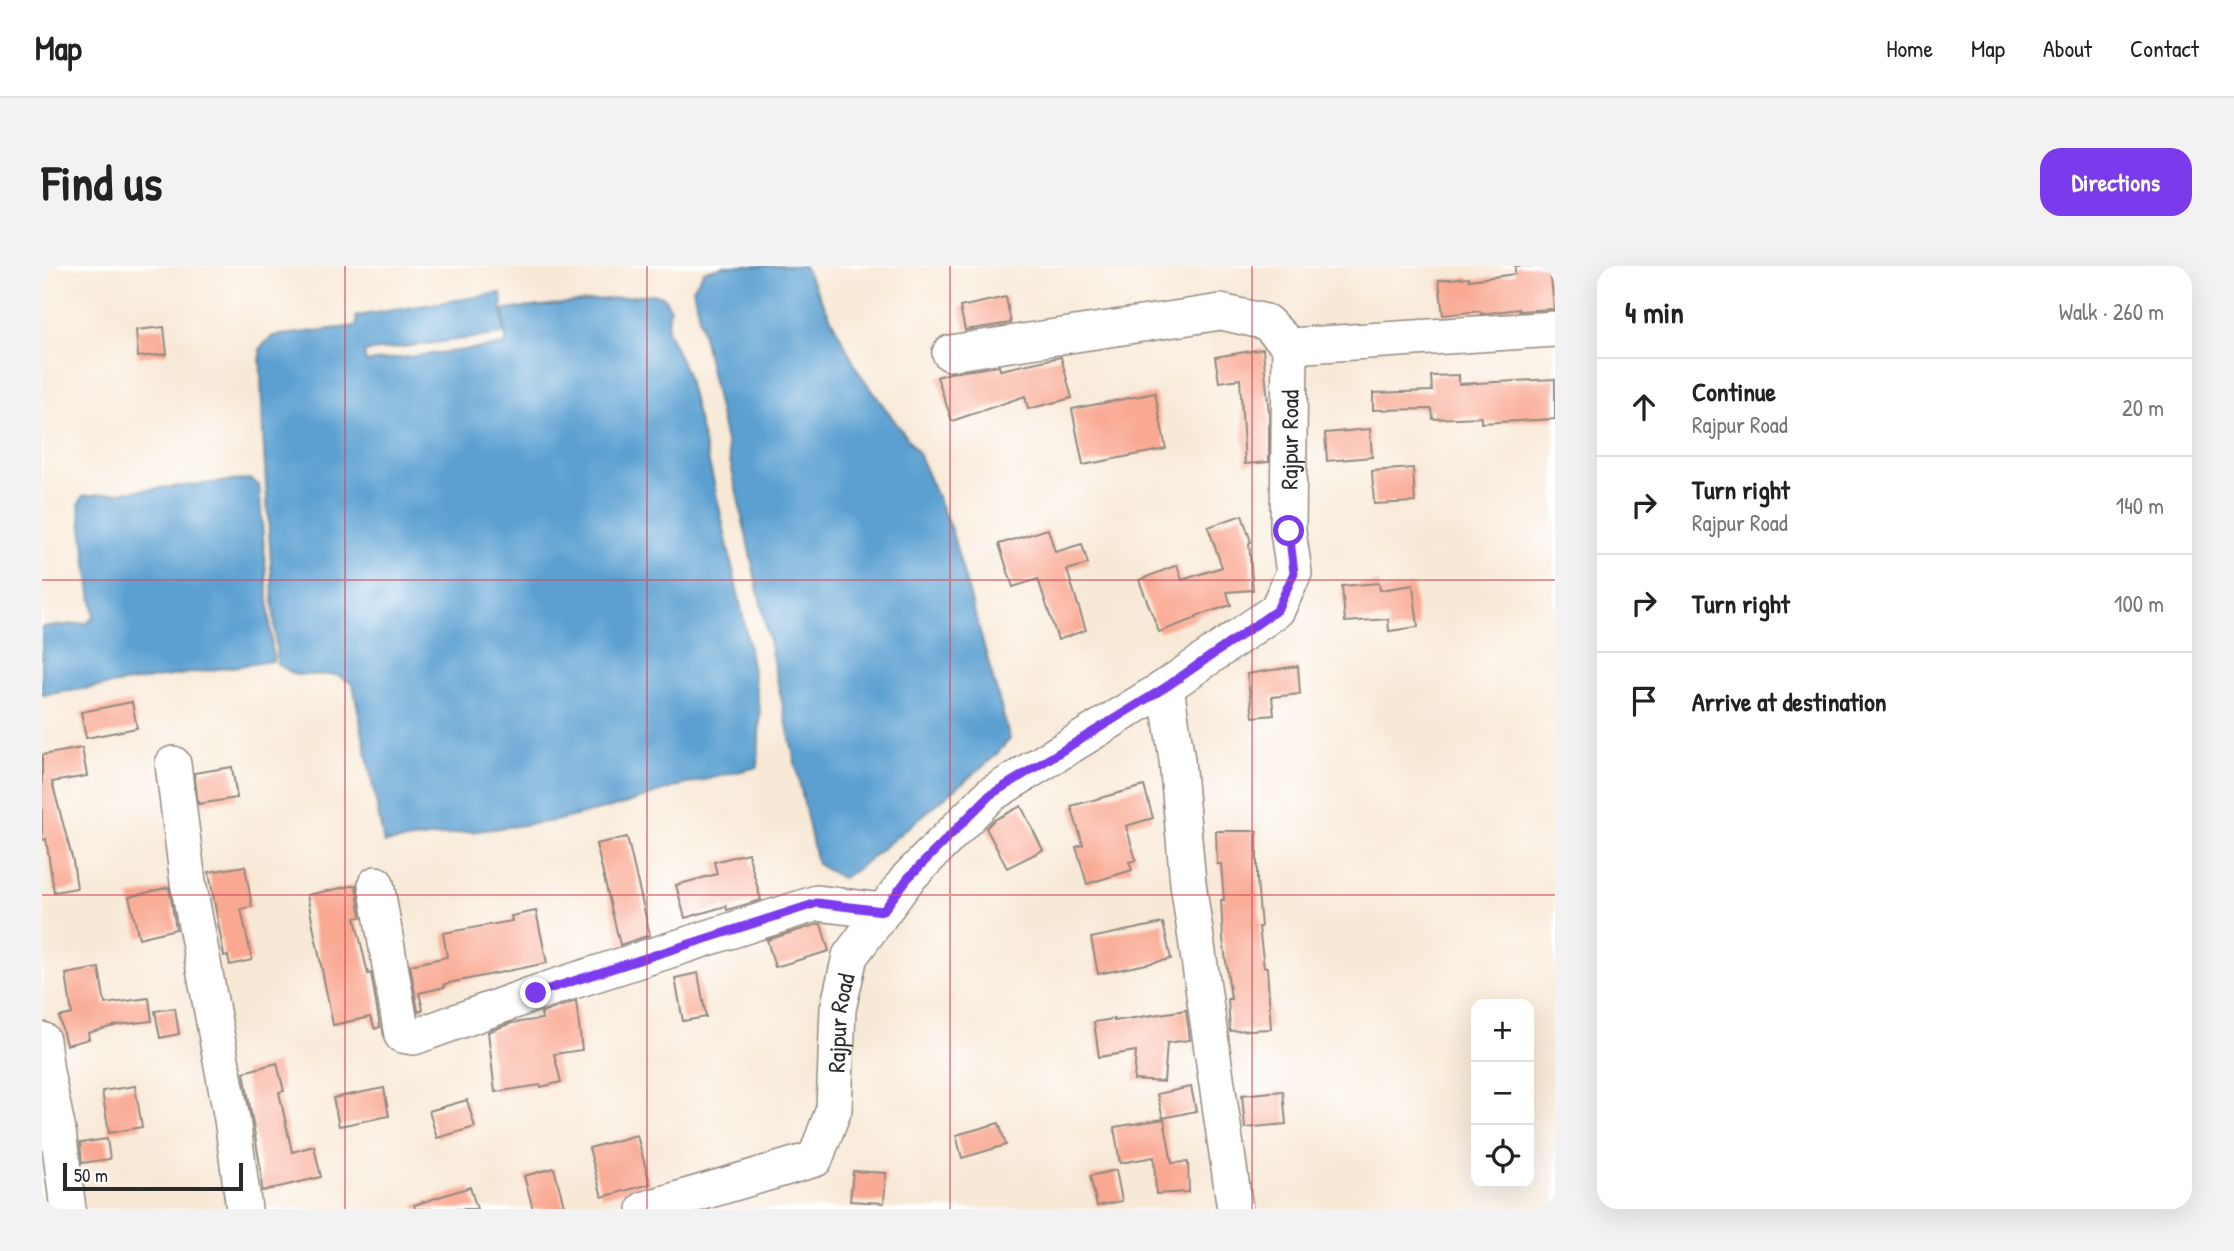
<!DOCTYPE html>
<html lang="en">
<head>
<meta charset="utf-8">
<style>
  body { margin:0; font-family:"Patrick Hand",sans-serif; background:#f2f2f2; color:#222 }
  .controls { position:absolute; right:21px; bottom:21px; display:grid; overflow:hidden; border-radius:14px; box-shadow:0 7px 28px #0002 }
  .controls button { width:63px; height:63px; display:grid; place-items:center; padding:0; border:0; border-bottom:2px solid #e0e0e0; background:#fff; color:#222; font:35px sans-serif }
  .scale { position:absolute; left:21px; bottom:18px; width:180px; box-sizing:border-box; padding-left:7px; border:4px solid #2b2b2b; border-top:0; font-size:19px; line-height:24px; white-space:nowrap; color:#2b2b2b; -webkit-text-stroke:5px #fff; paint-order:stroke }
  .stop { position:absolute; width:21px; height:21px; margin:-16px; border:5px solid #7c3aed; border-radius:50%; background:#fff }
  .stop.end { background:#7c3aed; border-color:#fff; box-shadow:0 2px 7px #0008 }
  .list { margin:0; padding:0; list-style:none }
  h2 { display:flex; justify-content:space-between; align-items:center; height:91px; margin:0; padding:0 28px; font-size:30px }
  h2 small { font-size:23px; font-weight:400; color:#767676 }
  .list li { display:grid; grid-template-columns:46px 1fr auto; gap:21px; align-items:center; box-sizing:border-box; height:98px; padding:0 28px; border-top:2px solid #e0e0e0 }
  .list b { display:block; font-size:26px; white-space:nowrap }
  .list p { margin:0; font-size:23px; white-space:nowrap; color:#767676 }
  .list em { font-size:23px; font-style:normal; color:#767676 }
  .icon { flex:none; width:38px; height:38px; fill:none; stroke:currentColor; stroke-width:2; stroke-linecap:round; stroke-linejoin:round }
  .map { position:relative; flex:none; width:1513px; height:943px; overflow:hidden; border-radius:21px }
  header { display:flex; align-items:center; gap:42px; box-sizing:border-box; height:98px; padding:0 35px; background:#fff; border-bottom:2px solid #e0e0e0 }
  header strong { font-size:33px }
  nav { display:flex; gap:38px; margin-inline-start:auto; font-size:24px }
  .intro { display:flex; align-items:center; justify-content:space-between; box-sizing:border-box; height:168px; padding:0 42px }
  h1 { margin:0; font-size:49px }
  .button { padding:18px 32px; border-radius:21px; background:#7c3aed; color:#fff; font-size:24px; font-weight:700 }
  main { display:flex; gap:42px; padding:0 42px }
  aside { flex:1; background:#fff; border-radius:21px; box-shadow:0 7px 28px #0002 }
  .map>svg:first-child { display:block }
  .water { fill:#5ca0d1; stroke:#44667e; stroke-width:2 }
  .building { fill:#f9a891 }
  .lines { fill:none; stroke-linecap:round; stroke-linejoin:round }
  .minor-casing { stroke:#928a81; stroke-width:38 }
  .minor { stroke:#fff; stroke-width:35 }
  .route { stroke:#7c3aed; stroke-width:9 }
  .grid { fill:none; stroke:#d1495b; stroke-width:2; stroke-opacity:0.55 }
  .labels { text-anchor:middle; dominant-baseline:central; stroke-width:6; stroke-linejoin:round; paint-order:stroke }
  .street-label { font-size:24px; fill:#2b2b2b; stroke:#fff }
</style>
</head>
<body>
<header>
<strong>Map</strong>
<nav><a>Home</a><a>Map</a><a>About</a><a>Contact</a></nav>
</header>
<div class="intro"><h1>Find us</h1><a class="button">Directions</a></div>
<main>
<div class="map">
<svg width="1513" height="943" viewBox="0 0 1513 943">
  <rect width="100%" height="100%" fill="#fff"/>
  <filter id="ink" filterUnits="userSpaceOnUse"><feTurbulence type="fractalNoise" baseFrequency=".0143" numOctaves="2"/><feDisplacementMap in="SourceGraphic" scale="14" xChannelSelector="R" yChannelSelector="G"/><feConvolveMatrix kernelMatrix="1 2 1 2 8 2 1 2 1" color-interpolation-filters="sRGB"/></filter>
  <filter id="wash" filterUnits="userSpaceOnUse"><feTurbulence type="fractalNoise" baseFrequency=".00686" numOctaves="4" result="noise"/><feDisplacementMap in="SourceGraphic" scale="28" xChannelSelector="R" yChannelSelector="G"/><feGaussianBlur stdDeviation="1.57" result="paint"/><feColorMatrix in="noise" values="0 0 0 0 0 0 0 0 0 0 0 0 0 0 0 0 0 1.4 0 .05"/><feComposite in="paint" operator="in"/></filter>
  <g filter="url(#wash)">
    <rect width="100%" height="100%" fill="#f8e9d7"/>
    <g class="water">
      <path d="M 682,0 L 762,0 L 816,105 L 876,187 L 909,263 L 968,473 L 952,491 L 814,604 L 800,612 L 775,598 L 651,23 L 662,5 Z"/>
      <path d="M 459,27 L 462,68 L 322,86 L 324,96 L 464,79 L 462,44 L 610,28 L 621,30 L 628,42 L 625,64 L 644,106 L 671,213 L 702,355 L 718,446 L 716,501 L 637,520 L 579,539 L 512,555 L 342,577 L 311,418 L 295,409 L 254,409 L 235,398 L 221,168 L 218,82 L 231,70 L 315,60 L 314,50 Z"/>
      <path d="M 208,213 L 217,219 L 231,395 L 0,429 L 0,361 L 45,357 L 52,350 L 37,238 L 41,230 Z"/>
    </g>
    <g id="blocks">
      <g class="building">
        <path d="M 1473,0 L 1508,0 L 1512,43 L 1477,45 L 1477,43 L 1439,48 L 1438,45 L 1401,49 L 1397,14 L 1427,11 L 1427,14 L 1473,8 Z"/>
        <path d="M 964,31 L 969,57 L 923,64 L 918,41 Z"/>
        <path d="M 122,61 L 125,88 L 96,91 L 94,64 Z"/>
        <path d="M 1221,83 L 1227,147 L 1227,196 L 1203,198 L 1198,113 L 1177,116 L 1173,91 Z"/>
        <path d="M 1019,91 L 1030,132 L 986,143 L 983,130 L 910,155 L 895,111 L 908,107 L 957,100 L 958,104 Z"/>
        <path d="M 1417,109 L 1417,118 L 1513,113 L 1513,153 L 1439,157 L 1439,151 L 1391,153 L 1390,143 L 1331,144 L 1331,127 L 1390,125 L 1389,110 Z"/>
        <path d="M 1113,127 L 1124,183 L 1041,199 L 1030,143 Z"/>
        <path d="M 1328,163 L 1330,191 L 1285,195 L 1283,167 Z"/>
        <path d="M 1371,202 L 1373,236 L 1332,238 L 1330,205 Z"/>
        <path d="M 1200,249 L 1209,276 L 1207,277 L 1211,324 L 1185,326 L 1189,339 L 1154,350 L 1155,352 L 1117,366 L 1097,314 L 1135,299 L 1140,314 L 1180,301 L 1166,261 Z"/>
        <path d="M 1006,263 L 1013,286 L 1040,278 L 1046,298 L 1025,304 L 1044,364 L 1016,374 L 996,313 L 971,321 L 957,278 Z"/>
        <path d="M 1337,317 L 1338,324 L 1371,319 L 1376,361 L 1347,365 L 1346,353 L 1303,356 L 1300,320 Z"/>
        <path d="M 1256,400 L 1258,428 L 1230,431 L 1232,449 L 1211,451 L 1205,408 Z"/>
        <path d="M 90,436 L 95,462 L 44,472 L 39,446 Z"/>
        <path d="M 40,482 L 45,510 L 10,516 L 31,595 L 35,622 L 12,626 L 4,573 L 0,574 L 0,489 Z"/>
        <path d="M 190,501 L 195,532 L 156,538 L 152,507 Z"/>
        <path d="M 1102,520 L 1111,552 L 1084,560 L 1094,594 L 1087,596 L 1090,604 L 1045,618 L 1034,581 L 1041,579 L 1029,540 Z"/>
        <path d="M 979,540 L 1001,584 L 965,602 L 944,562 L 952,554 Z"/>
        <path d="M 1174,565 L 1215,565 L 1215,614 L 1219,661 L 1217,661 L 1222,701 L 1225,701 L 1229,763 L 1188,765 L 1186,733 L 1189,733 L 1181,673 L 1179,634 L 1182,634 L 1179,598 L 1175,598 Z"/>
        <path d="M 585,571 L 608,669 L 578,679 L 554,578 Z"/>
        <path d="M 706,587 L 719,634 L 685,644 L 684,640 L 643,652 L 634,619 L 675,608 L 672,596 Z"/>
        <path d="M 203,600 L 210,641 L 199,643 L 210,694 L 188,699 L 186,690 L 182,690 L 167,606 Z"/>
        <path d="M 314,619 L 319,651 L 313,652 L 326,708 L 329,707 L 338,761 L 333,763 L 328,751 L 291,759 L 265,629 Z"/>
        <path d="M 127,621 L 134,663 L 97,672 L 87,631 Z"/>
        <path d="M 494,645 L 505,697 L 402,718 L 403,721 L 377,727 L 381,744 L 376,746 L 368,699 L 405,691 L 401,667 L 470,655 L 469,650 Z"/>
        <path d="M 1121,657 L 1129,693 L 1056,708 L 1049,672 Z"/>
        <path d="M 777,658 L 779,658 L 787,685 L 733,701 L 725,674 Z"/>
        <path d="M 57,702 L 63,738 L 107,732 L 110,755 L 76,759 L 46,767 L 47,773 L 24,779 L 17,751 L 30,748 L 24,708 Z"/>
        <path d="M 656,707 L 664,751 L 641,755 L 633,712 Z"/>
        <path d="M 534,735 L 540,784 L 512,788 L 519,816 L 499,821 L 498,819 L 453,826 L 446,766 L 470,757 L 500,753 L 499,747 Z"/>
        <path d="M 133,742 L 137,768 L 118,772 L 113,745 Z"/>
        <path d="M 1144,744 L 1148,774 L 1125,777 L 1122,816 L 1092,814 L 1094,785 L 1057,791 L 1052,756 L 1072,753 L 1072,755 Z"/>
        <path d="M 235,797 L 242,825 L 237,826 L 250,886 L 272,880 L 279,911 L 220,925 L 219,905 L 202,806 Z"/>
        <path d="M 93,820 L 100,861 L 67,867 L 60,825 Z"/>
        <path d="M 1149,821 L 1154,845 L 1121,852 L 1115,828 Z"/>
        <path d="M 342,822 L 347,850 L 297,860 L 291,832 Z"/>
        <path d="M 1241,825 L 1244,858 L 1203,862 L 1200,829 Z"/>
        <path d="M 425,834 L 433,861 L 395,872 L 387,845 Z"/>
        <path d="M 1122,853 L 1130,897 L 1146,896 L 1147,926 L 1114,928 L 1112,891 L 1078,897 L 1072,861 Z"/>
        <path d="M 957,857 L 964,879 L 920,892 L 914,869 Z"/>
        <path d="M 595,869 L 608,918 L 560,931 L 547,882 Z"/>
        <path d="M 65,873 L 68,893 L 40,897 L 38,877 Z"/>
        <path d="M 512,902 L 523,943 L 491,943 L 482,910 Z"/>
        <path d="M 1074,904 L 1080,935 L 1055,940 L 1048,910 Z"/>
        <path d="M 811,905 L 844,907 L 842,937 L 808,935 Z"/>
        <path d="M 428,921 L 435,943 L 373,943 L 372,939 Z"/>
      </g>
    </g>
  </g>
  <g filter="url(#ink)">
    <use href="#blocks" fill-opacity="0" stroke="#928a81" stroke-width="2"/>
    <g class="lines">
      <defs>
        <g id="minor">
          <path d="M 908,87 L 1179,46 L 1224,56 L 1248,80"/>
          <path d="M 1124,421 L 1135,494 L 1146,617 L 1193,943"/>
          <path d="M 131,498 L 146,616 L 190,853 L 202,943"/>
          <path d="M 334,618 L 360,769 L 372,771 L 494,727 L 775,637 L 841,645"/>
          <path d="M 0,774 L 4,806 L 16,865 L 26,943"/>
          <path id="s1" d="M 603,943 L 773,893 L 792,843 L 796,743 L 808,690 L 866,612 L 948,529 L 1124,421 L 1235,344 L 1252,307 L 1246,265 L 1248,80 L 1513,63"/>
        </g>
      </defs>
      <use href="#minor" class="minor-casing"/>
      <use href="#minor" class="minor"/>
    </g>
  </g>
  <g class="lines" filter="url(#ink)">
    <path class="route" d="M 494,727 L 775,637 L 841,645 L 866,612 L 948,529 L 1124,421 L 1235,344 L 1252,307 L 1247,265"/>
  </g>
  <path class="grid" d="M 303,0 L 303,943M 605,0 L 605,943M 908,0 L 908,943M 1210,0 L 1210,943M 0,314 L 1513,314M 0,629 L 1513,629"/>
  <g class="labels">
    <g class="street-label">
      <text stroke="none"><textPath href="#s1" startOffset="1115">Rajpur Road</textPath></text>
      <text stroke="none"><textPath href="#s1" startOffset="317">Rajpur Road</textPath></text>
    </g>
  </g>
</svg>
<div class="controls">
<button>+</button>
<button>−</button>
<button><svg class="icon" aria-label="locate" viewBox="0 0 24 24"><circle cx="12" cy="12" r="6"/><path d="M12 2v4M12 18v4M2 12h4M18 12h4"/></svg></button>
</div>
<div class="scale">50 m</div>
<div class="stop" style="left:1247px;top:265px"></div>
<div class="stop end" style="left:494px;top:727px"></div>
</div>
<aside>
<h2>4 min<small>Walk · 260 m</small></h2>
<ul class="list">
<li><svg class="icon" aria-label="ahead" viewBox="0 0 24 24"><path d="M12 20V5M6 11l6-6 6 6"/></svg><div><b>Continue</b><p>Rajpur Road</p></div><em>20 m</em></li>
<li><svg class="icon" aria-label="right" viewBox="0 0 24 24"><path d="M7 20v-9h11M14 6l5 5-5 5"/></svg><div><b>Turn right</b><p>Rajpur Road</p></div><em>140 m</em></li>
<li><svg class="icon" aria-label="right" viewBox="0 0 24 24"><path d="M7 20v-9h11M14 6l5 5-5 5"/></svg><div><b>Turn right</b></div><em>100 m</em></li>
<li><svg class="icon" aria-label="arrive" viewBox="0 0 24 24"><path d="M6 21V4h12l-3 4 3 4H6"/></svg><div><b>Arrive at destination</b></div></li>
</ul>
</aside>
</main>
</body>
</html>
